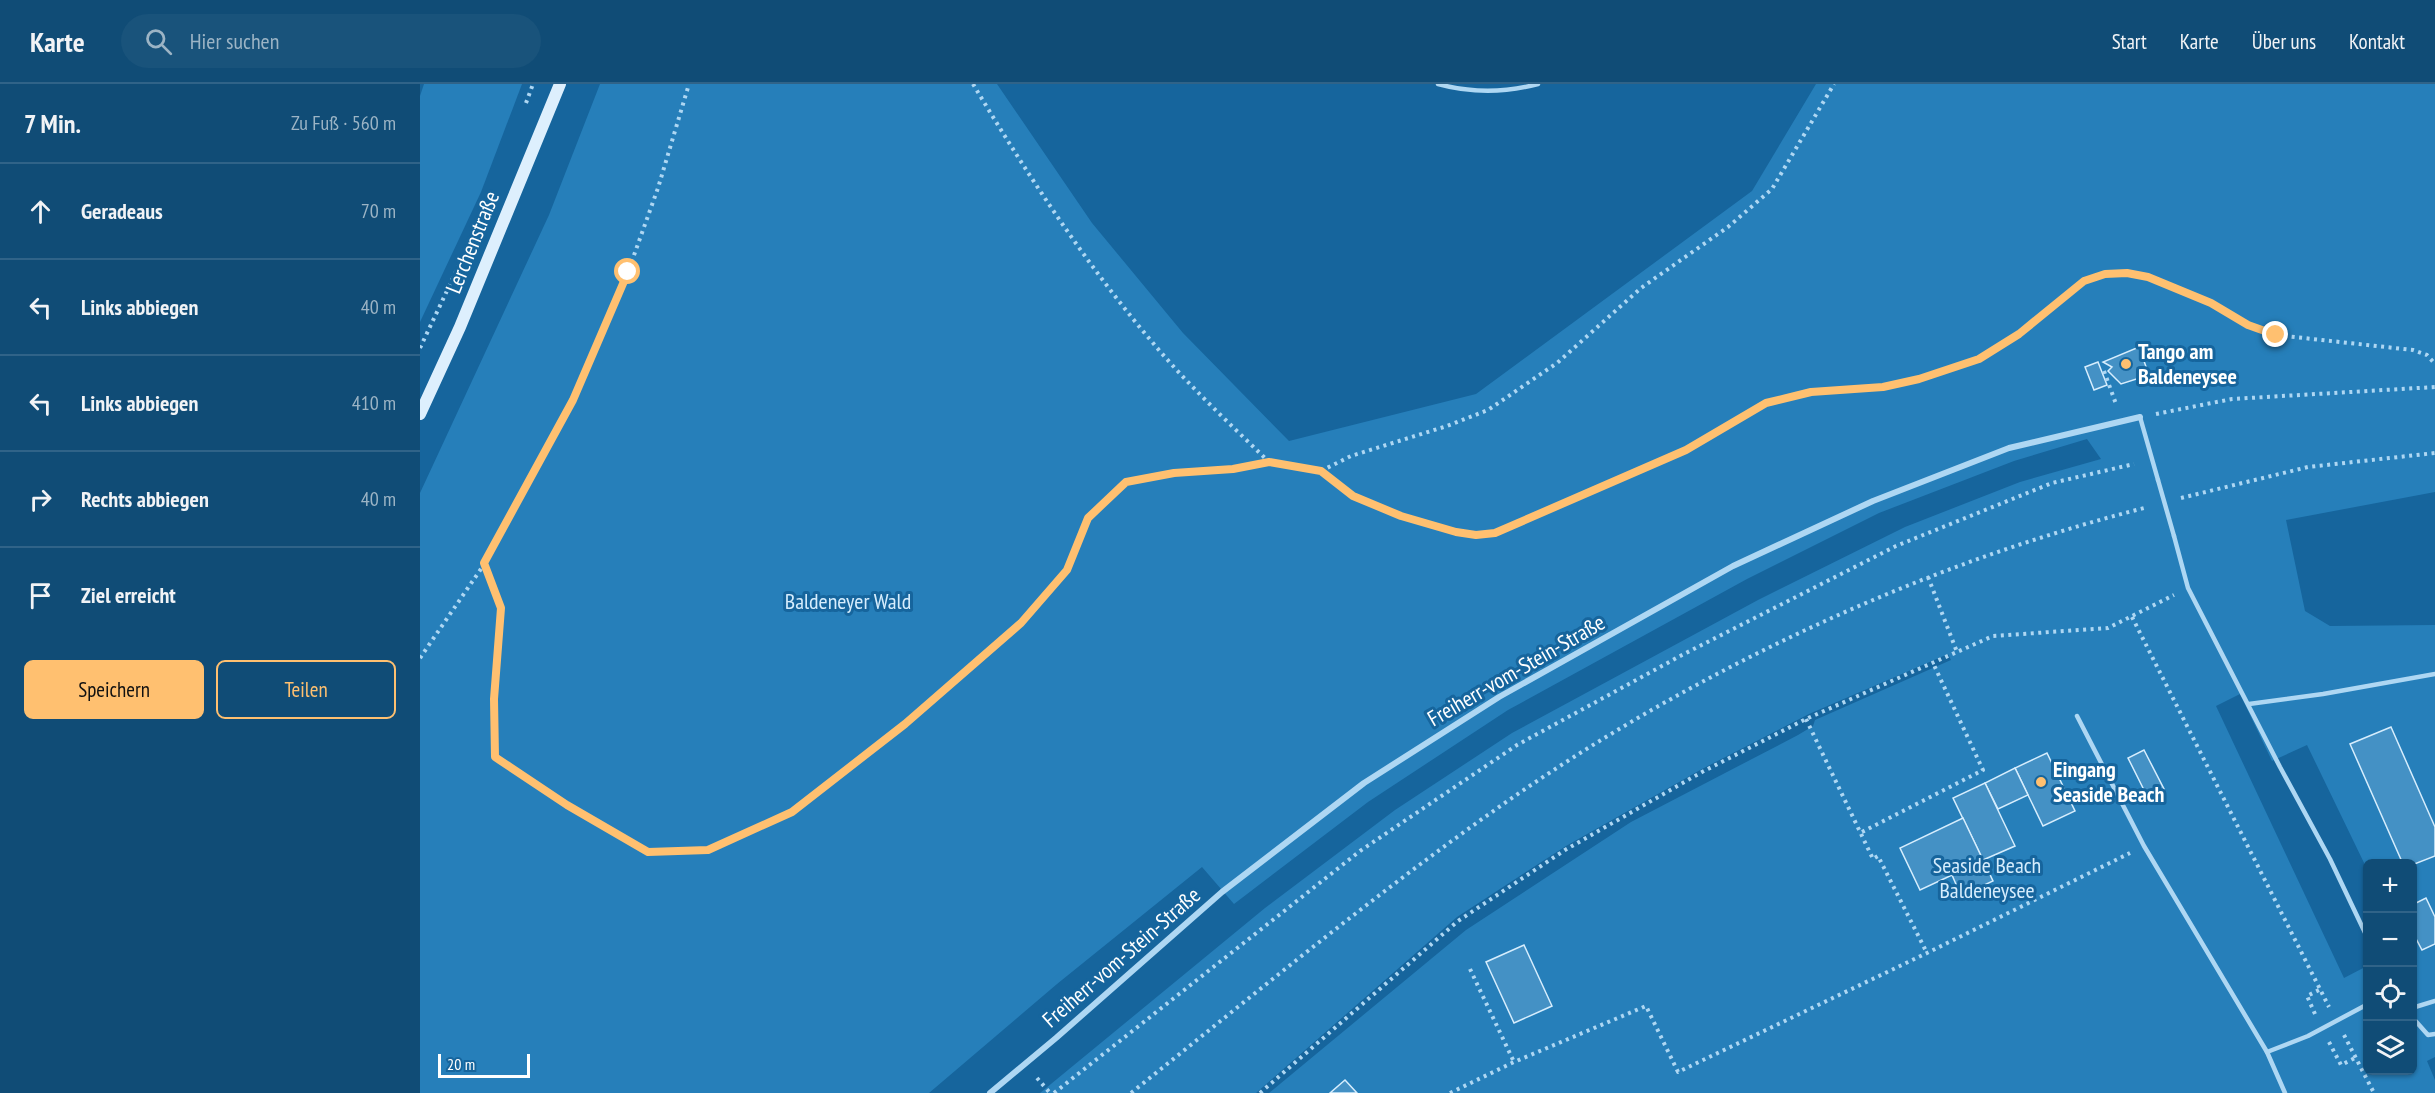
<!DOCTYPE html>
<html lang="de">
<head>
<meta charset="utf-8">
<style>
  body { margin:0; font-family:"PT Sans Narrow",sans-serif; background:#19537b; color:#f1f3f6 }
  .controls { position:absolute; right:18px; bottom:18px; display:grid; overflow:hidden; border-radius:9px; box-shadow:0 2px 4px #0004 }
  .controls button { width:54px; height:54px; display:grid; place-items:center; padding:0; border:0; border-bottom:2px solid #306388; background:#104c76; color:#f1f3f6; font:30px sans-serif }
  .scale { position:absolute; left:18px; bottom:15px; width:92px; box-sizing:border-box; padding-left:6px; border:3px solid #fff; border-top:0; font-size:16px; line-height:21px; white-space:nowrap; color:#fff; -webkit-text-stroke:4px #16659d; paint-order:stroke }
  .stop { position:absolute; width:18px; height:18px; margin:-14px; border:4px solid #ffc070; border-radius:50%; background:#fff }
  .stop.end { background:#ffc070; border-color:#fff; box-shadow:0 2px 6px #0008 }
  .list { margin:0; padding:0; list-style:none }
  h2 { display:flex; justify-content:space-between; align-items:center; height:78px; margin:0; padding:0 24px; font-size:26px }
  h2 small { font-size:20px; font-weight:400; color:#9cb4c5 }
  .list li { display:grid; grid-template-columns:39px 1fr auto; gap:18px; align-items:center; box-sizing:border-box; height:96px; padding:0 24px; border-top:2px solid #306388 }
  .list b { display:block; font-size:22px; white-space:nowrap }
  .list em { font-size:20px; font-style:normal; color:#9cb4c5 }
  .actions { display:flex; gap:12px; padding:18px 24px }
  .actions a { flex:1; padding:14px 0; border:2px solid #ffc070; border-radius:9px; text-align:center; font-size:21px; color:#ffc070 }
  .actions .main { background:#ffc070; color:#111 }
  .icon { flex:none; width:33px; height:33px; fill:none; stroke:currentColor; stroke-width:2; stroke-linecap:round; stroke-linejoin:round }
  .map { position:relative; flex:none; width:2015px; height:1009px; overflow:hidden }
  header { display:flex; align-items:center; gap:36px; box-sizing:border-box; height:84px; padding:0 30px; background:#104c76; border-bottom:2px solid #306388 }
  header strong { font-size:28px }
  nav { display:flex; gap:33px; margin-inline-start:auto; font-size:21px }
  .search { width:420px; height:54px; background:#19537b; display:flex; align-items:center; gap:15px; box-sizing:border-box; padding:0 21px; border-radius:33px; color:#9cb4c5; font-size:22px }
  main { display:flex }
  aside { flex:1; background:#104c76 }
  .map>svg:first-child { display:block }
  .green { fill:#267fba; fill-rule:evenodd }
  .building { fill:#4491c5; stroke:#d6edfd; stroke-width:1.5 }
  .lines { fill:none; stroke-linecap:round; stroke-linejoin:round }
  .path { stroke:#aed7f3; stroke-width:4; stroke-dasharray:3 4.5; stroke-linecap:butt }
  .service { stroke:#aed7f3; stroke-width:4.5 }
  .minor { stroke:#aed7f3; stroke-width:6 }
  .secondary { stroke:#ddeffd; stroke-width:12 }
  .service-bridge { stroke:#aed7f3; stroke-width:4.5 }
  .route { stroke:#ffc070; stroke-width:8 }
  .poi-dot { fill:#ffc070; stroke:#16659d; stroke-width:2 }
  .labels { text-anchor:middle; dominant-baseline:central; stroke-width:6; stroke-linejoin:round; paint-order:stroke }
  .street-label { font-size:22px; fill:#fff; stroke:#16659d }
  .poi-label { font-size:22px; font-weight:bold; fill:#fff; stroke:#16659d; text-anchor:start }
  .park-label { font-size:22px; fill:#d6edfd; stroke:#16659d }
</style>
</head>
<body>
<header>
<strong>Karte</strong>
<div class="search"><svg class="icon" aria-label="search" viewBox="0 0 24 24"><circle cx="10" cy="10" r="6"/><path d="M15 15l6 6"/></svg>Hier suchen</div>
<nav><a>Start</a><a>Karte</a><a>Über uns</a><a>Kontakt</a></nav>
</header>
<main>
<aside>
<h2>7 Min.<small>Zu Fuß · 560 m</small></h2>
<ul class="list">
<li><svg class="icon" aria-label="ahead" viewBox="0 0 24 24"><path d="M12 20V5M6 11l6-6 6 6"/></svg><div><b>Geradeaus</b></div><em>70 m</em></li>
<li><svg class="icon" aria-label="left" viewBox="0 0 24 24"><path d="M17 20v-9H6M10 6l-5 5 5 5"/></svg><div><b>Links abbiegen</b></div><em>40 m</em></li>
<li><svg class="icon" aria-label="left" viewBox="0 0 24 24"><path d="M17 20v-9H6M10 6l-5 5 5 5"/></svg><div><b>Links abbiegen</b></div><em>410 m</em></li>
<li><svg class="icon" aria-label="right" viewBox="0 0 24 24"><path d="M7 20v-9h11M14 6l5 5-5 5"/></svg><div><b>Rechts abbiegen</b></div><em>40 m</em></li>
<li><svg class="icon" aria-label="arrive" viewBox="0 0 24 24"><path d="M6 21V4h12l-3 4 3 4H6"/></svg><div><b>Ziel erreicht</b></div></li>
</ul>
<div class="actions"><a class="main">Speichern</a><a>Teilen</a></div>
</aside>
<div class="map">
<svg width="2015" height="1009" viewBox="0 0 2015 1009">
  <rect width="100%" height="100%" fill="#16659d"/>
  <g class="green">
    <path d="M 4,0 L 102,0 L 61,108 L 0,238 L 0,12 Z"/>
    <path d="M 180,0 L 577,0 L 672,139 L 763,249 L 869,357 L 1056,310 L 1332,107 L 1396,0 L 2015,0 L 2015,408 L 1866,436 L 1885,527 L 1910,542 L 2015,541 L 2015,973 L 2007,977 L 2015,996 L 2015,1009 L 849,1009 L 1046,846 L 1211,738 L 1378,651 L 1393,642 L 1395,636 L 1531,576 L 1528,570 L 1389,630 L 1282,685 L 1146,762 L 1037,833 L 836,1009 L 620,1009 L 845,824 L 975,726 L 1092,649 L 1338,516 L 1485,443 L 1600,398 L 1681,375 L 1667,355 L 1594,377 L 1459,429 L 1327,495 L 1088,626 L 948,718 L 814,820 L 782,783 L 637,900 L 509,1009 L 0,1009 L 0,409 L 129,131 ZM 1820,610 L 1852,677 L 1887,661 L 1947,785 L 1948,780 L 1992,780 L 1992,986 L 1948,986 L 1947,882 L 1924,894 L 1796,622 Z"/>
  </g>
  <g class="building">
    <path d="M 1719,263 L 1729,291 L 1701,300 L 1688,287 L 1692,283 L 1683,278 Z"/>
    <path d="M 1678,278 L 1687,301 L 1674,306 L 1665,283 Z"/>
    <path d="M 1971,643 L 2015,743 L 2015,772 L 1992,781 L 1992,780 L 1983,780 L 1930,660 Z"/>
    <path d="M 1724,666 L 1744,705 L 1728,714 L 1708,674 Z"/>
    <path d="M 1627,669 L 1655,727 L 1623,742 L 1595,684 Z"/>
    <path d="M 1595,684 L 1608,711 L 1578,725 L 1565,699 Z"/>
    <path d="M 1565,699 L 1595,762 L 1563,776 L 1533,714 Z"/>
    <path d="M 1543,734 L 1573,797 L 1541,812 L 1532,791 L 1500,806 L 1480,764 Z"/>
    <path d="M 2006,814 L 2015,833 L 2015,860 L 2002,866 L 1992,847 L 1992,821 Z"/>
    <path d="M 1104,861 L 1132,922 L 1094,939 L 1066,878 Z"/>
    <path d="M 925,996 L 937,1009 L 910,1009 Z"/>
  </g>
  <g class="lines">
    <g class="path">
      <path d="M 553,0 C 607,90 665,179 733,259 C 768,301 809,339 848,377"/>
      <path d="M 106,19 L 113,0"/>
      <path d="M 0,264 L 42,175"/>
      <path d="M 1684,287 L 1696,320"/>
      <path d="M 1736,330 L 1812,315 L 2015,303"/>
      <path d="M 901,387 L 931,372 L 1027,342 L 1068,326 L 1137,279 L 1221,204 L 1308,143 L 1352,105 L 1414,0"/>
      <path d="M 1761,414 L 1888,383 L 2015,369"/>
      <path d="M 65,479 L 81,524 L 74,615 L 75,673 L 147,721 L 228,768 L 288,766 L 372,728 L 485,640 L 601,539 L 647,486 L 668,434 L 706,398 L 754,389 L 813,385 L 849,377 L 901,387 L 933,412 L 981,432 L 1036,448 L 1056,451 L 1075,449 L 1266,366 L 1346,319 L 1391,308 L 1463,303 L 1499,295 L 1559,275 L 1599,250 L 1664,197 L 1685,190 L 1707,189 L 1728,193 L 1791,219 L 1828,241 L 1856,251 L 1993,266 L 2007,271 L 2015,280"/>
      <path d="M 1508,493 L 1537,568"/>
      <path d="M 1712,533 L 1909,923"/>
      <path d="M 0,574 L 65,479 L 153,316 L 208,188 L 238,104 L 269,0"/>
      <path d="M 1386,635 L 1453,775 L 1458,772 L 1507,869"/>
      <path d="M 1442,748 L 1563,686 L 1513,579"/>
      <path d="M 1050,885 L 1094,978"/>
      <path d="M 1895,930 L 1887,912 L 1901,905"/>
      <path d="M 1924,951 L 1954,1009"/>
      <path d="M 1909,958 L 1921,981 L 1937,973"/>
      <path d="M 617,994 L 630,1009"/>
      <path d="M 634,1009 L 940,767 L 1097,661 L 1262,571 L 1476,462 L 1632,399 L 1714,380"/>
      <path d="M 711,1009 C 826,917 939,823 1058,738 C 1256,595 1491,483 1728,423"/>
      <path d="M 840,1009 L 1038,837 L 1145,766 L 1282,688 L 1386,635 L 1573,552 L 1688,544 L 1754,511"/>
      <path d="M 1030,1009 L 1094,978 L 1226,922 L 1258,988 L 1507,869 L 1710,769"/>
    </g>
    <g class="service">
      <path d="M 1018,0 C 1051,9 1084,9 1118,0"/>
      <path d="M 1720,333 L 1738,396"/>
      <path d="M 1754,452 L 1768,504 L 1860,683 L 1910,775 L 1948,855"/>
      <path d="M 1829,620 L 1903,610 L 2015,590"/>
      <path d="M 1657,632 L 1724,762 L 1847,968 L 1865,1009"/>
      <path d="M 1992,924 L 2015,917"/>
      <path d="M 1992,933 L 2008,951 L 2015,950"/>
      <path d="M 1847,968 L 1888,952 L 1948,920"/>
    </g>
    <path class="minor" d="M 570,1009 L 636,954 L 802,808 L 944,699 L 1079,613 L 1313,482 L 1453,417 L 1589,364 L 1720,333"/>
    <path class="secondary" d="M 0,330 L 40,243 L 140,0"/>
    <path class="service-bridge" d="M 1738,396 L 1754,452"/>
  </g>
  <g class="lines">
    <path class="route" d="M 208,188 L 153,316 L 64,479 L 81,524 L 74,615 L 75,673 L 147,721 L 228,768 L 288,766 L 372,728 L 485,640 L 601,539 L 647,486 L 668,434 L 706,398 L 754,389 L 813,385 L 849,378 L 901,387 L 933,412 L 981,432 L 1036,448 L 1056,451 L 1075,449 L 1266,366 L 1346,319 L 1391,308 L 1463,303 L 1499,295 L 1559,275 L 1599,250 L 1664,197 L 1685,190 L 1707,189 L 1728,193 L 1791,219 L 1828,241 L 1856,251"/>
  </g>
  <g class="poi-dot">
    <circle cx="1706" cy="280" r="6"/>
    <circle cx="1621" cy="698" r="6"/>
  </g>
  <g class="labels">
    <g class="street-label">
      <text transform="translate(52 158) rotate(-68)">Lerchenstraße</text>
      <text transform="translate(1096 586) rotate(-30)">Freiherr-vom-Stein-Straße</text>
      <text transform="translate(701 873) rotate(-41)">Freiherr-vom-Stein-Straße</text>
    </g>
    <g class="poi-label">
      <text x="1718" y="267">Tango am<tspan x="1718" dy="25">Baldeneysee</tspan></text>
      <text x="1633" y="685">Eingang<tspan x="1633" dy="25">Seaside Beach</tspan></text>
    </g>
    <g class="park-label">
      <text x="428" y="517">Baldeneyer Wald</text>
      <text x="1567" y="781">Seaside Beach<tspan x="1567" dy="25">Baldeneysee</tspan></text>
    </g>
  </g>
</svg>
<div class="controls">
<button>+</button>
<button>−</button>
<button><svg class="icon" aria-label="locate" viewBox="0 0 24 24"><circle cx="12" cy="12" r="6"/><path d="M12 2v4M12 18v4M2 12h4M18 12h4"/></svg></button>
<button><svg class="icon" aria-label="layers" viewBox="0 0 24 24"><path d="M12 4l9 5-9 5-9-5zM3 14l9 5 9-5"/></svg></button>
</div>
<div class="scale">20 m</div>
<div class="stop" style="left:208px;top:188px"></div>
<div class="stop end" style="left:1856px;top:251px"></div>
</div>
</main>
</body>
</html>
